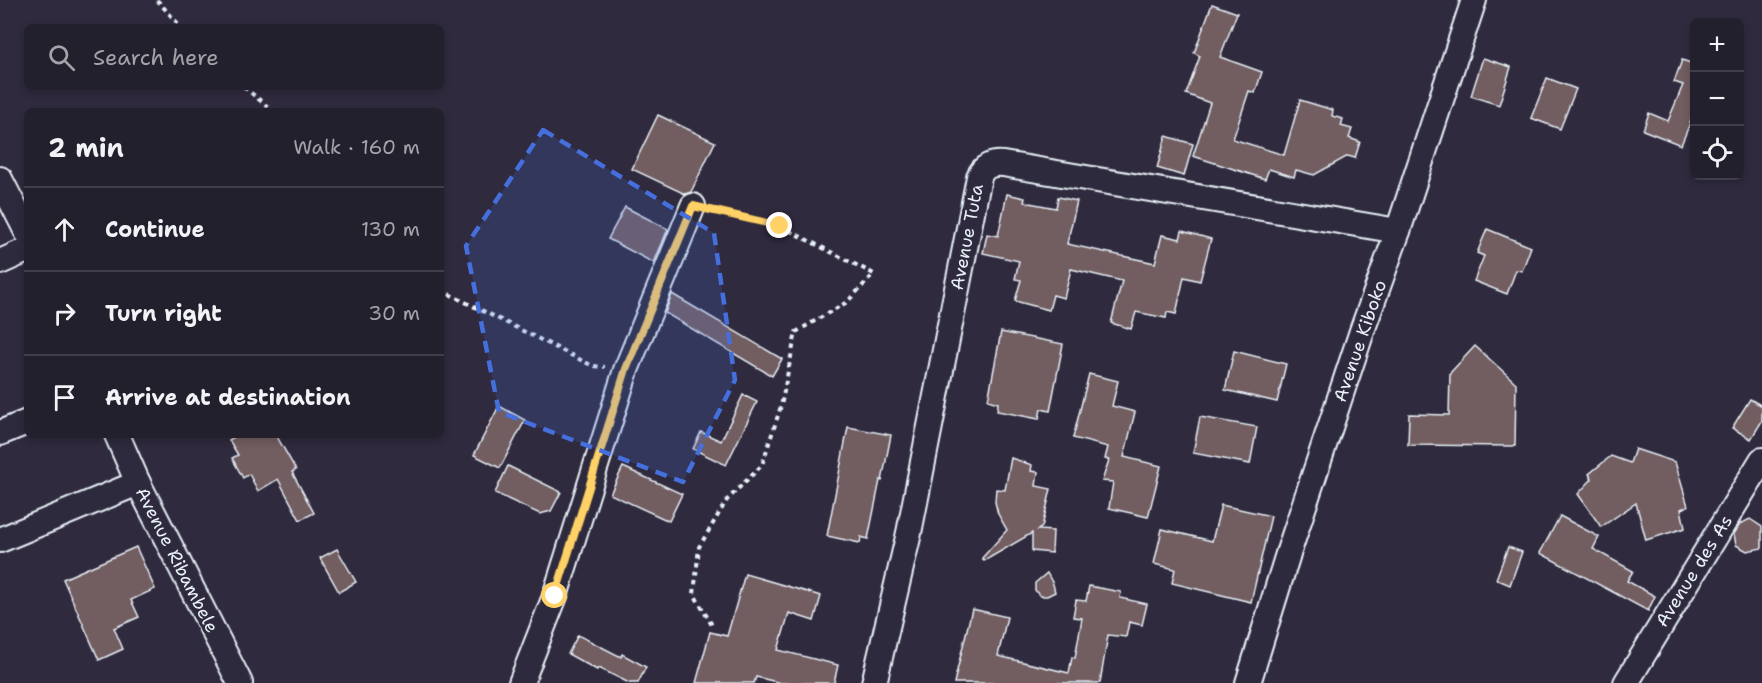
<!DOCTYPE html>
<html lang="en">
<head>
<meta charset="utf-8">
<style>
  body { margin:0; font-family:"Shantell Sans",sans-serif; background:#2b2836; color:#f1f3f6 }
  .controls { position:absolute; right:18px; top:18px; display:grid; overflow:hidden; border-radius:9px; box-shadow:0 3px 9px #0003 }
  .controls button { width:54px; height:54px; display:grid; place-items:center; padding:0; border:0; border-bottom:2px solid #403e4a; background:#23202e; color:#f1f3f6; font:30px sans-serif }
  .stop { position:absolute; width:18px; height:18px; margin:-14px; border:4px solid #ffd166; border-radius:50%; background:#fff }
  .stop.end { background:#ffd166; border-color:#fff; box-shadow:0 2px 6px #0008 }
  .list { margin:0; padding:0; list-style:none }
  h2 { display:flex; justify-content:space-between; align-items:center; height:78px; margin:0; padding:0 24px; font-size:26px }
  h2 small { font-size:20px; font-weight:400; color:#a3a3aa }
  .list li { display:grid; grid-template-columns:39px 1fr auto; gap:18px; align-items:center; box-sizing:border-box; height:84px; padding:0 24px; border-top:2px solid #403e4a }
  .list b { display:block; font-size:22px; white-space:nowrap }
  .list em { font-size:20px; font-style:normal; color:#a3a3aa }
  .icon { flex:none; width:33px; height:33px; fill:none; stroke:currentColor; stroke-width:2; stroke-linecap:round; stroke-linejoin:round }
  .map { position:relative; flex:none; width:1762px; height:683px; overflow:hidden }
  .search { position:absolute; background:#23202e; box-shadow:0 3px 9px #0003; left:24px; top:24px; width:420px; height:66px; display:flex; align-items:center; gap:15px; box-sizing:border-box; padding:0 21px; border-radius:9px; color:#a3a3aa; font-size:22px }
  .panel { position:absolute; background:#23202e; box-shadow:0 3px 9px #0003; left:24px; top:108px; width:420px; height:330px; border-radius:9px }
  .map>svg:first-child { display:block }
  .building { fill:#725d60; stroke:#e8f1f8; stroke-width:1.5 }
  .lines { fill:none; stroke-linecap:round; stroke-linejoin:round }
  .minor-casing { stroke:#e8f1f8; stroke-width:28 }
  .path { stroke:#e8f1f8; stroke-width:4; stroke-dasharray:4.5 4.5; stroke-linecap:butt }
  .minor { stroke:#2f2a3d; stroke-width:24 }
  .route { stroke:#ffd166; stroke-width:8 }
  .marked { fill:#466fde; fill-opacity:0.2; stroke:#466fde; stroke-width:4.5; stroke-dasharray:12 8; stroke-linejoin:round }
  .labels { text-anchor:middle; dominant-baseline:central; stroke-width:6; stroke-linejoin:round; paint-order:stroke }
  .street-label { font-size:18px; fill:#e8f1f8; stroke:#2f2a3d }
</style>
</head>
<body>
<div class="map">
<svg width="1762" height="683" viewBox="0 0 1762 683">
  <rect width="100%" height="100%" fill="#2f2a3d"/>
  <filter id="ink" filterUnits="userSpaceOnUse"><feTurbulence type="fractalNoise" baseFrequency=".0167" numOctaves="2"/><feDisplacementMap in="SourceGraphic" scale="12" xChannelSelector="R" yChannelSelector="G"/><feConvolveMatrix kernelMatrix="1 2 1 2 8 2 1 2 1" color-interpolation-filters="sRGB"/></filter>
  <g filter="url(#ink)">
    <g class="building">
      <path d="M 1212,4 L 1237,13 L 1220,57 L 1262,72 L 1255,93 L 1249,91 L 1233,139 L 1284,155 L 1300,100 L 1333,110 L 1332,116 L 1343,119 L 1341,126 L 1352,129 L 1349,138 L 1360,142 L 1355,158 L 1348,156 L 1314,175 L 1296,170 L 1294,177 L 1269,169 L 1265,179 L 1193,156 L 1210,103 L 1186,94 L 1200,56 L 1194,53 Z"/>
      <path d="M 1483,58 L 1511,67 L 1499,105 L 1471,96 Z"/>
      <path d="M 1694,58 L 1695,111 L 1681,145 L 1643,130 L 1649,113 L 1668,121 L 1683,85 L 1674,82 L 1682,60 L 1691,63 Z"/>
      <path d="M 1547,78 L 1576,89 L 1560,129 L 1531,118 Z"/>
      <path d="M 658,115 L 715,142 L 691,192 L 685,194 L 632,169 Z"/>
      <path d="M 1166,136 L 1193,144 L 1184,176 L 1157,168 Z"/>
      <path d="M 1007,194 L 1025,198 L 1024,202 L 1056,208 L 1058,197 L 1077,201 L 1067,244 L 1155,263 L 1162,235 L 1180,239 L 1182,231 L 1211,239 L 1200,281 L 1184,277 L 1176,314 L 1167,312 L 1166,318 L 1136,312 L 1131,329 L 1111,323 L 1122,281 L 1071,269 L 1064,298 L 1053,295 L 1049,310 L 1015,301 L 1021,280 L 1015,279 L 1019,261 L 983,253 L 987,234 L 998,236 Z"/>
      <path d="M 625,207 L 668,229 L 654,263 L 608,239 Z"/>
      <path d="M 1487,229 L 1531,247 L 1522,271 L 1516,270 L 1507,294 L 1474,281 L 1484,256 L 1477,253 Z"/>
      <path d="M 672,294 L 782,359 L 772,376 L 665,313 Z"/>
      <path d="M 1001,332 L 1063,344 L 1050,411 L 1041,409 L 1039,419 L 997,411 L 998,403 L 988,400 Z"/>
      <path d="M 1475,346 L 1516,383 L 1515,446 L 1408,445 L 1409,414 L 1449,415 L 1450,373 Z"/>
      <path d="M 1234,351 L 1286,364 L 1277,402 L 1225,390 Z"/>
      <path d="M 1089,374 L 1118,381 L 1112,406 L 1135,412 L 1124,457 L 1161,466 L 1148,517 L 1109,508 L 1113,482 L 1102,481 L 1109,460 L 1105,459 L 1108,447 L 1073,438 Z"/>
      <path d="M 743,395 L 757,402 L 726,465 L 693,449 L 701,432 L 721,441 Z"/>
      <path d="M 1750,399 L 1762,406 L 1762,421 L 1751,439 L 1732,428 Z"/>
      <path d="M 499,406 L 525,420 L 500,468 L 474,455 Z"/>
      <path d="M 1200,417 L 1257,427 L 1250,464 L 1193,453 Z"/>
      <path d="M 848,427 L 891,435 L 882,481 L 880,480 L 868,539 L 861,537 L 860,543 L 827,536 Z"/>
      <path d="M 238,435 L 276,435 L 296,470 L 292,472 L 314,513 L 300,520 L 278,479 L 258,491 L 249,474 L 243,478 L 232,458 L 238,455 L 229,440 Z"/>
      <path d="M 1635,449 L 1675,462 L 1688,506 L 1681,509 L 1685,528 L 1646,540 L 1636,503 L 1601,527 L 1578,494 L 1592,479 L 1589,474 L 1611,456 L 1630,463 Z"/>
      <path d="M 1011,458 L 1032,465 L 1031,471 L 1038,472 L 1036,486 L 1051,489 L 1042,527 L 1038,530 L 1053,531 L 1052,553 L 1032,551 L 1032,533 L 984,561 L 982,558 L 1007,530 L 998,514 L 995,502 L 996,489 L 1005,490 Z"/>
      <path d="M 508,466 L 561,492 L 551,511 L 540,514 L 495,493 Z"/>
      <path d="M 623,467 L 682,494 L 669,521 L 610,494 Z"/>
      <path d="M 1221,505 L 1271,516 L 1251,602 L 1172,583 L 1175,569 L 1154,564 L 1162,529 L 1212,541 Z"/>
      <path d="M 1560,516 L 1599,537 L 1593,549 L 1633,571 L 1627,581 L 1655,596 L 1648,611 L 1540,553 Z"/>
      <path d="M 1750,519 L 1762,527 L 1762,548 L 1747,551 L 1736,545 L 1734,534 L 1740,524 Z"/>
      <path d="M 136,547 L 155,589 L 131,600 L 139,617 L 114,628 L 123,649 L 99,660 L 63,579 Z"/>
      <path d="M 1508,547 L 1522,552 L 1510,585 L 1496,579 Z"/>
      <path d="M 337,549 L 356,582 L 339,592 L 320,558 Z"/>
      <path d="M 1047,573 L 1053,584 L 1055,592 L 1047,596 L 1040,596 L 1035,590 L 1035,583 Z"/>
      <path d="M 745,574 L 821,596 L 814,621 L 789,613 L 778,650 L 838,665 L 834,683 L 781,683 L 756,677 L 754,683 L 696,683 L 710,632 L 727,636 Z"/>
      <path d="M 1089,586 L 1121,592 L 1120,598 L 1147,604 L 1142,625 L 1129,622 L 1126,637 L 1108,635 L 1100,683 L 954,683 L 972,609 L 1007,617 L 998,656 L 1069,673 L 1072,657 L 1075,658 L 1082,618 L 1073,617 L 1076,600 L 1086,601 Z"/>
      <path d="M 578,635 L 621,657 L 622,654 L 646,667 L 638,683 L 629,683 L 599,668 L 597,670 L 568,654 Z"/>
    </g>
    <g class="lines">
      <defs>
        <g id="minor">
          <path d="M 0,179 L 27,232"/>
          <path d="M 0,262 L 27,250"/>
          <path d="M 0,433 L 27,422"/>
          <path d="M 117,435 L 138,483 L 240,683"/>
          <path d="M 0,540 L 138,483"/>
          <path d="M 521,683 L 555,596 L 626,370 L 693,206"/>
          <path d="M 874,683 L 909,533 L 979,177 C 983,166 992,163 1003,164 L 1398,231"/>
          <path d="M 1248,683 L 1287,557 L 1362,331 L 1398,231 L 1474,0"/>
          <path d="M 1626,683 L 1762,460"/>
        </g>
      </defs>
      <use href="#minor" class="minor-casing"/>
      <g class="path">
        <path d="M 157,0 L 181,27"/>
        <path d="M 244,87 L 273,111"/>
        <path d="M 711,211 L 780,226 L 874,274 L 847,302 L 796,332 L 781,406 L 762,465 L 727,500 L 699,547 L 694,594 L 713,627"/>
        <path d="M 441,290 L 593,366 L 605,367"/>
      </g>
      <use href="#minor" class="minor"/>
    </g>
  </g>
  <g class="lines" filter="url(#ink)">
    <path class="route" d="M 555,596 L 626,369 L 693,206 L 780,226"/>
  </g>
  <path class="marked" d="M 543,130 L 714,233 L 735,380 L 683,482 L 499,412 L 466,246 Z"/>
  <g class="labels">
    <g class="street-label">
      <text transform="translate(967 237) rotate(-79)">Avenue Tuta</text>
      <text transform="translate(1360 341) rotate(-71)">Avenue Kiboko</text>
      <text transform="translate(177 560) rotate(63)">Avenue Ribambele</text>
      <text transform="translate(1694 571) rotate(-58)">Avenue des As</text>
    </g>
  </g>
</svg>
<div class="controls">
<button>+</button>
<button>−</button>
<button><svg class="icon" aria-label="locate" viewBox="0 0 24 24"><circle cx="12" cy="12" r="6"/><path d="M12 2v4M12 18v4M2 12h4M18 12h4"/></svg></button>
</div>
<div class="stop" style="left:555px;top:596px"></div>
<div class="stop end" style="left:780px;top:226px"></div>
<div class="search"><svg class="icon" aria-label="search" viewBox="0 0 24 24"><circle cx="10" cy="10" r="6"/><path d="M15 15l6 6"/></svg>Search here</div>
<section class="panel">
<h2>2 min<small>Walk · 160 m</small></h2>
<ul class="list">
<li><svg class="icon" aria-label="ahead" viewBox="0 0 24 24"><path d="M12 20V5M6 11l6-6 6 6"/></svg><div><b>Continue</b></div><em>130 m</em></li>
<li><svg class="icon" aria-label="right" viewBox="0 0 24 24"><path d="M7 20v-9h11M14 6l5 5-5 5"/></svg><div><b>Turn right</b></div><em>30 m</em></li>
<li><svg class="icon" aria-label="arrive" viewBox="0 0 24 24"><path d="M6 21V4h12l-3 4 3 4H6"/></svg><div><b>Arrive at destination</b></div></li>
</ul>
</section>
</div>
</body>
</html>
